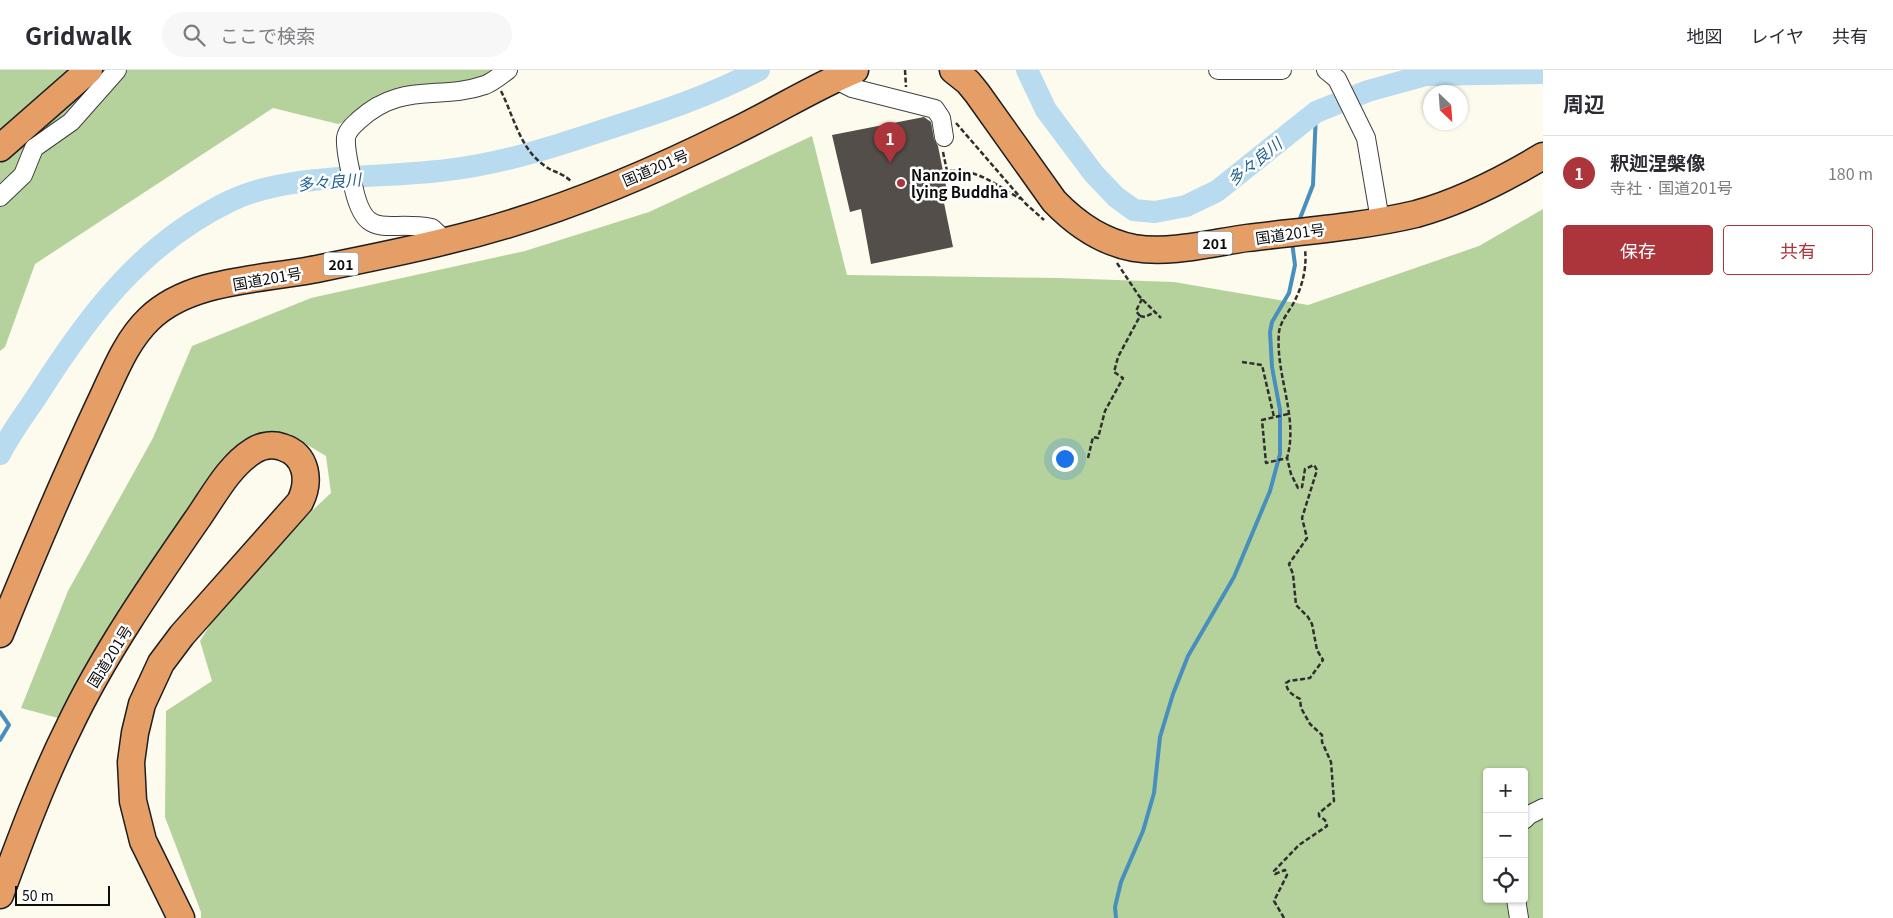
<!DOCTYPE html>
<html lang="ja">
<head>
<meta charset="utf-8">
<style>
  body { margin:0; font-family:Georgia,"Noto Sans JP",serif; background:#f7f7f7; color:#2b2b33 }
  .controls { position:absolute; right:15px; bottom:15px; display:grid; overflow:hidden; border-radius:5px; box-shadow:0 1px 4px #0004 }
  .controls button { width:45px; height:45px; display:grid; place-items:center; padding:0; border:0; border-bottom:1px solid #e1e1e2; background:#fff; color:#2b2b33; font:25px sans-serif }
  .compass { position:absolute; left:1423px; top:15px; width:45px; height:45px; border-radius:50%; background:#fff; box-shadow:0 1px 4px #0004; rotate:155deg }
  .scale { position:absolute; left:15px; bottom:12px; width:95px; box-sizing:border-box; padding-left:5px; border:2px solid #0d0d0d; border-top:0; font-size:14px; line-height:18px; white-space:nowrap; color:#0d0d0d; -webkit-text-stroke:4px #fff; paint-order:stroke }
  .you { position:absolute; left:1064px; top:388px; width:18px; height:18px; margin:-12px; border:4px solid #fff; border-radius:50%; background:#1a73e8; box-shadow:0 0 0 8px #1a73e833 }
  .badge { display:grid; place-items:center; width:32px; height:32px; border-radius:50%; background:#ac353b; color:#fff; font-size:16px; font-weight:700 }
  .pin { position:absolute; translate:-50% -41px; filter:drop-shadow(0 1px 2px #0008) }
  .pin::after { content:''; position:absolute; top:26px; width:18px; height:15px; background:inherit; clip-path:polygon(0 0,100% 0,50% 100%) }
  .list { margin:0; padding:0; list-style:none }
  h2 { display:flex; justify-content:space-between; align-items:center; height:65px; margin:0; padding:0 20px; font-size:21px }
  h2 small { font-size:16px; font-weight:400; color:#7c7c81 }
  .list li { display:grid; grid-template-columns:32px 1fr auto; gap:15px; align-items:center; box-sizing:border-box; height:75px; padding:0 20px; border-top:1px solid #e1e1e2 }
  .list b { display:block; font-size:19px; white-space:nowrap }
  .list p { margin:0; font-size:16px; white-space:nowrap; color:#7c7c81 }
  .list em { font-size:16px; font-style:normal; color:#7c7c81 }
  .actions { display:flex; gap:10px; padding:15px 20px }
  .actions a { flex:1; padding:11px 0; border:1px solid #ac353b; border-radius:5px; text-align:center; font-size:18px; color:#ac353b }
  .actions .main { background:#ac353b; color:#fff }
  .icon { flex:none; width:28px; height:28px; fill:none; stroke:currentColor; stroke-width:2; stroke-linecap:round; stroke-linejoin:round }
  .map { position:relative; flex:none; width:1543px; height:848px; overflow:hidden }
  header { display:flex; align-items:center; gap:30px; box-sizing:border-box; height:70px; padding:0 25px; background:#fff; border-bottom:1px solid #e1e1e2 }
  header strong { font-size:24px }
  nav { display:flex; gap:28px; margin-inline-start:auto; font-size:18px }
  .search { width:350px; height:45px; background:#f7f7f7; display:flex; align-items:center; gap:12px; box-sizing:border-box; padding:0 18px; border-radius:28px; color:#7c7c81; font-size:19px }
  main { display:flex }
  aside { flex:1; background:#fff }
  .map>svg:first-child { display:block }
  .forest { fill:#b5d29d; fill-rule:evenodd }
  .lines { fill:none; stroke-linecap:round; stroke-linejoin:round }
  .stream { stroke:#488fbd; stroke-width:4 }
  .river { stroke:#b8dbef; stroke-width:22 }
  .building { fill:#544e4a }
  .minor-casing { stroke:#404040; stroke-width:20 }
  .highway-casing { stroke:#1e1e1e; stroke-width:29 }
  .path { stroke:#2f2f2f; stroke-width:2.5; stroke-dasharray:5 2.5; stroke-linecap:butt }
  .minor { stroke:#fff; stroke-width:18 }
  .highway { stroke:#e49e66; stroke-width:26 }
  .poi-dot { fill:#ac353b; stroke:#fff; stroke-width:2 }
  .labels { text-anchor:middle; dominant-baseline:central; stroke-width:5; stroke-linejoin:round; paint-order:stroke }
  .shield { fill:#fff; stroke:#565656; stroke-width:1 }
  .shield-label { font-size:14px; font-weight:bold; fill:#0d0d0d }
  .street-label { font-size:15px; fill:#0d0d0d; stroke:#fff }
  .poi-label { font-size:15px; font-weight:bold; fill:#0d0d0d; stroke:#fff; text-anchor:start }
  .water-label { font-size:16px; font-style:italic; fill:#246290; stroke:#fff }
</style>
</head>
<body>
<header>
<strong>Gridwalk</strong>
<div class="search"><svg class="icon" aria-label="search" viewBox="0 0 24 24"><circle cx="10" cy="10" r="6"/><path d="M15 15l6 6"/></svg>ここで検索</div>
<nav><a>地図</a><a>レイヤ</a><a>共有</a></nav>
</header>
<main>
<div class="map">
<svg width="1543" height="848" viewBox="0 0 1543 848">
  <rect width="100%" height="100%" fill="#fdfaee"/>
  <g class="forest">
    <path d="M 0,0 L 517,0 L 480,27 L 409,30 L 338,54 L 273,38 L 35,194 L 5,277 L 0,281 Z"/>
    <path d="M 812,66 L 847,205 L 1059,208 L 1174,212 L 1308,235 L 1479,176 L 1543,139 L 1543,848 L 201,848 L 201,842 L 165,747 L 166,641 L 212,611 L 200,571 L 238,510 L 331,423 L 326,386 L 289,364 L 224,386 L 142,509 L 58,648 L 21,638 L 68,521 L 153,368 L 192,276 L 311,228 L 525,181 L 649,142 ZM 1487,702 L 1524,702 L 1524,829 L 1487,829 Z"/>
  </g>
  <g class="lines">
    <g class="stream">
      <path d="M 1299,151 L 1313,115 L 1316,42"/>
      <path d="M 0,642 L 9,655 L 0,670"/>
      <path d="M 1116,848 L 1115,837 L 1121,812 L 1143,761 L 1154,723 L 1160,667 L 1173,624 L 1188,586 L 1234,507 L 1270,421 L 1280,384 L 1280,340 L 1272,297 L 1270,262 L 1272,252 L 1289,223 L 1295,195 L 1292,172"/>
    </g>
    <g class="river">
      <path d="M 1027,0 L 1046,40 L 1094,104 L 1116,127 L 1134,140 L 1155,142 L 1186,136 L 1217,121 L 1316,42 L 1368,21 L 1426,5 L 1543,3"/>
      <path d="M 0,384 C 11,362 26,343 39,323 C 90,243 142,174 230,131 C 290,102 381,109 447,100 C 501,94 553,77 604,60 C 657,43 710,26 759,0"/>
    </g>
  </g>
  <path class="building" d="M 924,47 L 931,52 L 934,69 L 938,76 L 947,121 L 942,123 L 953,177 L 871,194 L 861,139 L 850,142 L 832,65 Z"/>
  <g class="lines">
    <defs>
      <g id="minor">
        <path d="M 1218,0 L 1282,0"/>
        <path d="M 1326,0 L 1337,9 L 1366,68 L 1380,150"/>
        <path d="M 834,9 L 852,18 L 935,39 L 941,48 L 944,67"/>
        <path d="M 0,127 L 23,105 L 34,78 L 71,52 L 117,0"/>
        <path d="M 446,171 L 432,158 C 384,149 364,175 352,110 C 350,97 345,81 346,68 C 347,60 354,55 359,50 C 402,11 439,31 485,15 C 493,12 501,5 508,0"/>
        <path d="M 1524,750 L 1529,745 L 1543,738"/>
        <path d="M 1516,829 L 1519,848"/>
      </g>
      <g id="highway">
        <path d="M 953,0 L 968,12 L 977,23 L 1054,131 C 1076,154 1102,172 1134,178 C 1171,184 1211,173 1247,168 C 1303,161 1361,157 1416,144 C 1460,132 1503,110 1543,86"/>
        <path d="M 0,78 L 89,0"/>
        <path d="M 0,564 C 31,487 64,410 99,335 C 113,306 125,272 149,249 C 189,210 258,210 311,200 C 356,191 402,182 446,171 C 545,148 641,108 731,63 C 773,43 812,18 855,0"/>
        <path d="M 0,825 C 21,768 42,711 69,657 C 103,585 153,513 198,448 C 214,425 229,396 253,381 C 262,375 273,374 282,377 C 308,385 310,412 300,432 L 182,565 L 161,593 L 142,634 L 135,663 L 131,692 L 133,731 L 143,771 L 181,848"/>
      </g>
    </defs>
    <use href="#minor" class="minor-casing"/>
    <use href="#highway" class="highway-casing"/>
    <g class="path">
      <path d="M 905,0 L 906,17"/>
      <path d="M 501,21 C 514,47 520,79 545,96 C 554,103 560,101 572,112"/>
      <path d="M 956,53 L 1026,134 L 1044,150"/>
      <path d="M 943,82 L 947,101 C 978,98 995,115 1021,129"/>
      <path d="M 1117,193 L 1139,226 L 1161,248"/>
      <path d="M 1140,246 L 1136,241 L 1142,229"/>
      <path d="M 1140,246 L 1145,247 L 1155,242"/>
      <path d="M 1242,292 L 1262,295 L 1274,347"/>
      <path d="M 1288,344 L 1262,350 L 1266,393 L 1287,388 C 1299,347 1275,305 1279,262 C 1281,249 1291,240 1296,228 C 1303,214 1307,195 1305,180"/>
      <path d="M 1088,388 L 1093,367 L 1098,368 L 1105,341 L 1123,308 L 1114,302 L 1118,287 L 1140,246"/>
      <path d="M 1284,848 L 1274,831 L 1287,805 L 1285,800 L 1275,804 L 1274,801 L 1299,775 L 1327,756 L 1325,750 L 1319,746 L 1319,743 L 1334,731 L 1331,692 L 1322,672 L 1322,665 L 1310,654 L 1301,638 L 1300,629 C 1293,625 1287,622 1286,613 L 1289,611 L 1310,608 L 1323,590 L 1317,580 L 1312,554 L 1308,547 L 1296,535 L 1293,504 L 1289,494 L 1307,468 L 1302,448 L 1317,400 L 1314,395 L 1305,399 L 1302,417 L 1298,418 L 1291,404 L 1287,388"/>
    </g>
    <use href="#minor" class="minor"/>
    <use href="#highway" class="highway"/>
  </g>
  <circle class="poi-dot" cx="901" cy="113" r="5"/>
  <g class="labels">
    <g class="shield">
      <rect x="1197.5" y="161.5" width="35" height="23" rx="4"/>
      <rect x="323.5" y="182.5" width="35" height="23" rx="4"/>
    </g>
    <g class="shield-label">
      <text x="1215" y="173">201</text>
      <text x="341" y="194">201</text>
    </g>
    <g class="street-label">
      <text transform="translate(655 97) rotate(-23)">国道201号</text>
      <text transform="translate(1290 163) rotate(-8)">国道201号</text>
      <text transform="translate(267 208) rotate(-10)">国道201号</text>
      <text transform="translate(109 586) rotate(-58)">国道201号</text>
    </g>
    <g class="poi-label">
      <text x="911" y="104">Nanzoin<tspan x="911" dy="17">lying Buddha</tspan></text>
    </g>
    <g class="water-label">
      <text transform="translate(1254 91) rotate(-39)">多々良川</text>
      <text transform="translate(329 111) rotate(-5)">多々良川</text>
    </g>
  </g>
</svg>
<div class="controls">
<button>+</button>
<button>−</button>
<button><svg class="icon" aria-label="locate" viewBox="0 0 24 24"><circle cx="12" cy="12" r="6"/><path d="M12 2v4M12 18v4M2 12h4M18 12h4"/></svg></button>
</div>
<svg class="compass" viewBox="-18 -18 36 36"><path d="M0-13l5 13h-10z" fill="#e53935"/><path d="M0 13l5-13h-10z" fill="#7c7c81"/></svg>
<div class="scale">50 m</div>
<div class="you"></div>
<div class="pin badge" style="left:890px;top:93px">1</div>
</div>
<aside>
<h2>周辺<small></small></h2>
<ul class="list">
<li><span class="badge">1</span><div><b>釈迦涅槃像</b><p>寺社 · 国道201号</p></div><em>180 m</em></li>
</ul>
<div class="actions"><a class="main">保存</a><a>共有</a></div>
</aside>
</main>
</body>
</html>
